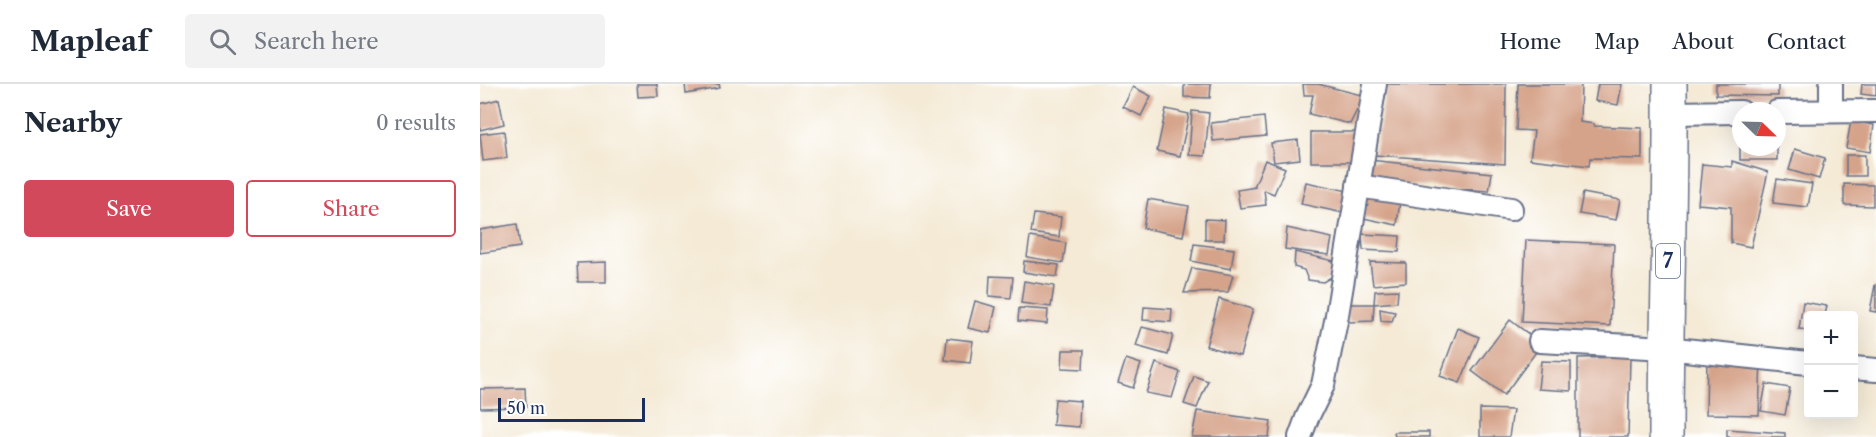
<!DOCTYPE html>
<html lang="en">
<head>
<meta charset="utf-8">
<style>
  body { margin:0; font-family:"Libre Caslon Text",serif; background:#f2f2f3; color:#1f2937 }
  .controls { position:absolute; right:18px; bottom:18px; display:grid; overflow:hidden; border-radius:6px; box-shadow:0 6px 24px #0002 }
  .controls button { width:54px; height:54px; display:grid; place-items:center; padding:0; border:0; border-bottom:2px solid #e0e1e3; background:#fff; color:#1f2937; font:30px sans-serif }
  .compass { position:absolute; left:1252px; top:18px; width:54px; height:54px; border-radius:50%; background:#fff; box-shadow:0 6px 24px #0002; rotate:113deg }
  .scale { position:absolute; left:18px; bottom:15px; width:147px; box-sizing:border-box; padding-left:6px; border:3px solid #1b2f5e; border-top:0; font-size:16px; line-height:21px; white-space:nowrap; color:#1b2f5e; -webkit-text-stroke:4px #fff; paint-order:stroke }
  .list { margin:0; padding:0; list-style:none }
  h2 { display:flex; justify-content:space-between; align-items:center; height:78px; margin:0; padding:0 24px; font-size:26px }
  h2 small { font-size:20px; font-weight:400; color:#747a83 }
  .actions { display:flex; gap:12px; padding:18px 24px }
  .actions a { flex:1; padding:14px 0; border:2px solid #d1495b; border-radius:6px; text-align:center; font-size:21px; color:#d1495b }
  .actions .main { background:#d1495b; color:#fff }
  .icon { flex:none; width:33px; height:33px; fill:none; stroke:currentColor; stroke-width:2; stroke-linecap:round; stroke-linejoin:round }
  .map { position:relative; flex:none; width:1396px; height:353px; overflow:hidden }
  header { display:flex; align-items:center; gap:36px; box-sizing:border-box; height:84px; padding:0 30px; background:#fff; border-bottom:2px solid #e0e1e3 }
  header strong { font-size:28px }
  nav { display:flex; gap:33px; margin-inline-start:auto; font-size:21px }
  .search { width:420px; height:54px; background:#f2f2f3; display:flex; align-items:center; gap:15px; box-sizing:border-box; padding:0 21px; border-radius:6px; color:#747a83; font-size:22px }
  main { display:flex }
  aside { flex:1; background:#fff }
  .map>svg:first-child { display:block }
  .building { fill:#d5a389 }
  .lines { fill:none; stroke-linecap:round; stroke-linejoin:round }
  .street-casing { stroke:#677088; stroke-width:26 }
  .highway-casing { stroke:#677088; stroke-width:36 }
  .street { stroke:#fff; stroke-width:22 }
  .highway { stroke:#fff; stroke-width:33 }
  .labels { text-anchor:middle; dominant-baseline:central; stroke-width:5; stroke-linejoin:round; paint-order:stroke }
  .shield { fill:#fff; stroke:#5f6d8e; stroke-width:1.5 }
  .shield-label { font-size:20px; font-weight:bold; fill:#1b2f5e }
</style>
</head>
<body>
<header>
<strong>Mapleaf</strong>
<div class="search"><svg class="icon" aria-label="search" viewBox="0 0 24 24"><circle cx="10" cy="10" r="6"/><path d="M15 15l6 6"/></svg>Search here</div>
<nav><a>Home</a><a>Map</a><a>About</a><a>Contact</a></nav>
</header>
<main>
<aside>
<h2>Nearby<small>0 results</small></h2>
<ul class="list">
</ul>
<div class="actions"><a class="main">Save</a><a>Share</a></div>
</aside>
<div class="map">
<svg width="1396" height="353" viewBox="0 0 1396 353">
  <rect width="100%" height="100%" fill="#fff"/>
  <filter id="ink" filterUnits="userSpaceOnUse"><feTurbulence type="fractalNoise" baseFrequency=".0167" numOctaves="2"/><feDisplacementMap in="SourceGraphic" scale="12" xChannelSelector="R" yChannelSelector="G"/><feConvolveMatrix kernelMatrix="1 2 1 2 8 2 1 2 1" color-interpolation-filters="sRGB"/></filter>
  <filter id="wash" filterUnits="userSpaceOnUse"><feTurbulence type="fractalNoise" baseFrequency=".008" numOctaves="4" result="noise"/><feDisplacementMap in="SourceGraphic" scale="24" xChannelSelector="R" yChannelSelector="G"/><feGaussianBlur stdDeviation="1.35" result="paint"/><feColorMatrix in="noise" values="0 0 0 0 0 0 0 0 0 0 0 0 0 0 0 0 0 1.4 0 .05"/><feComposite in="paint" operator="in"/></filter>
  <g filter="url(#wash)">
    <rect width="100%" height="100%" fill="#f4ead6"/>
    <g id="blocks">
      <g class="building">
        <path d="M 157,0 L 177,0 L 178,12 L 158,13 Z"/>
        <path d="M 205,0 L 239,0 L 240,4 L 206,10 Z"/>
        <path d="M 704,0 L 731,0 L 730,14 L 704,13 Z"/>
        <path d="M 823,0 L 838,0 L 889,13 L 884,27 L 877,26 L 870,40 L 829,30 L 833,11 L 824,11 Z"/>
        <path d="M 907,0 L 1026,0 L 1025,80 L 894,71 Z"/>
        <path d="M 1038,0 L 1101,0 L 1100,38 L 1114,40 L 1114,42 L 1162,44 L 1162,75 L 1110,74 L 1109,82 L 1050,75 L 1054,47 L 1036,46 Z"/>
        <path d="M 1118,0 L 1142,0 L 1138,21 L 1115,17 Z"/>
        <path d="M 1236,0 L 1298,0 L 1298,12 L 1236,11 Z"/>
        <path d="M 1382,0 L 1396,0 L 1396,12 L 1381,10 Z"/>
        <path d="M 653,3 L 671,12 L 661,32 L 643,23 Z"/>
        <path d="M 19,15 L 24,40 L 0,46 L 0,20 Z"/>
        <path d="M 686,25 L 709,30 L 700,72 L 677,67 Z"/>
        <path d="M 712,27 L 729,29 L 725,72 L 709,71 Z"/>
        <path d="M 784,33 L 786,52 L 733,57 L 731,39 Z"/>
        <path d="M 1371,37 L 1394,41 L 1390,68 L 1366,64 Z"/>
        <path d="M 24,47 L 27,74 L 3,77 L 0,50 Z"/>
        <path d="M 831,48 L 875,48 L 874,78 L 831,78 Z"/>
        <path d="M 818,56 L 820,75 L 794,78 L 791,59 Z"/>
        <rect x="1260" y="63" width="37" height="13"/>
        <path d="M 1315,65 L 1345,74 L 1339,95 L 1309,86 Z"/>
        <rect x="1366" y="71" width="19" height="21"/>
        <path d="M 785,76 L 805,84 L 794,110 L 784,106 L 786,121 L 760,124 L 757,106 L 776,103 L 774,103 Z"/>
        <path d="M 889,76 L 1012,89 L 1009,107 L 889,98 Z"/>
        <path d="M 1252,77 L 1288,88 L 1271,163 L 1251,159 L 1251,123 L 1218,120 L 1222,80 L 1252,83 Z"/>
        <path d="M 1297,95 L 1332,100 L 1328,123 L 1293,119 Z"/>
        <path d="M 826,98 L 868,107 L 864,129 L 821,120 Z"/>
        <path d="M 1364,100 L 1393,101 L 1393,122 L 1364,121 Z"/>
        <path d="M 886,109 L 920,116 L 917,141 L 883,134 Z"/>
        <path d="M 1103,109 L 1140,116 L 1136,136 L 1099,130 Z"/>
        <path d="M 668,115 L 709,122 L 703,152 L 663,144 Z"/>
        <path d="M 554,130 L 581,133 L 579,153 L 551,149 Z"/>
        <path d="M 725,135 L 745,136 L 744,156 L 725,156 Z"/>
        <path d="M 37,140 L 40,163 L 0,169 L 0,146 Z"/>
        <path d="M 807,144 L 852,154 L 849,171 L 805,165 Z"/>
        <path d="M 882,150 L 920,152 L 919,168 L 883,166 Z"/>
        <path d="M 550,153 L 586,159 L 583,179 L 547,173 Z"/>
        <path d="M 1046,156 L 1134,160 L 1130,242 L 1042,238 Z"/>
        <path d="M 714,160 L 754,165 L 751,185 L 711,177 Z"/>
        <path d="M 815,168 L 854,177 L 853,192 L 843,198 L 828,196 L 824,186 L 814,183 Z"/>
        <path d="M 544,177 L 579,181 L 577,193 L 543,188 Z"/>
        <path d="M 126,178 L 126,198 L 98,198 L 97,179 Z"/>
        <path d="M 890,178 L 926,179 L 926,198 L 893,201 Z"/>
        <path d="M 712,184 L 753,191 L 748,208 L 704,209 Z"/>
        <path d="M 510,192 L 533,193 L 531,214 L 509,212 Z"/>
        <path d="M 544,197 L 574,202 L 571,223 L 541,219 Z"/>
        <path d="M 1395,201 L 1396,201 L 1396,228 L 1390,227 Z"/>
        <path d="M 918,206 L 917,218 L 894,220 L 895,207 Z"/>
        <path d="M 739,215 L 773,225 L 760,272 L 726,262 Z"/>
        <path d="M 495,217 L 516,223 L 510,249 L 488,244 Z"/>
        <path d="M 1323,218 L 1347,222 L 1345,231 L 1328,231 L 1328,246 L 1319,245 Z"/>
        <path d="M 865,220 L 894,220 L 893,237 L 869,238 Z"/>
        <path d="M 664,223 L 692,225 L 691,238 L 663,236 Z"/>
        <path d="M 539,224 L 568,226 L 567,240 L 538,237 Z"/>
        <path d="M 900,225 L 915,228 L 912,238 L 901,237 Z"/>
        <path d="M 1030,236 L 1062,260 L 1024,311 L 992,287 Z"/>
        <path d="M 662,243 L 693,251 L 688,271 L 656,262 Z"/>
        <path d="M 978,244 L 999,253 L 980,299 L 960,292 Z"/>
        <path d="M 467,254 L 493,257 L 490,279 L 465,276 Z"/>
        <path d="M 583,266 L 604,266 L 603,285 L 582,284 Z"/>
        <path d="M 1150,273 L 1148,353 L 1098,353 L 1098,274 Z"/>
        <path d="M 1227,273 L 1281,274 L 1279,331 L 1226,330 Z"/>
        <path d="M 646,275 L 661,280 L 653,304 L 638,299 Z"/>
        <path d="M 1061,277 L 1091,278 L 1091,307 L 1058,305 Z"/>
        <path d="M 676,279 L 700,288 L 692,314 L 666,309 Z"/>
        <path d="M 714,292 L 728,297 L 717,324 L 704,320 Z"/>
        <path d="M 1286,300 L 1310,304 L 1305,331 L 1281,327 Z"/>
        <path d="M 45,304 L 46,323 L 0,324 L 0,305 Z"/>
        <path d="M 575,315 L 600,317 L 599,343 L 573,341 Z"/>
        <path d="M 1000,325 L 1033,326 L 1029,353 L 1000,353 Z"/>
        <path d="M 717,327 L 791,337 L 789,353 L 712,353 Z"/>
        <path d="M 1247,345 L 1305,349 L 1305,353 L 1247,353 Z"/>
        <path d="M 914,348 L 949,348 L 949,353 L 915,353 Z"/>
      </g>
    </g>
  </g>
  <g filter="url(#ink)">
    <use href="#blocks" fill-opacity="0" stroke="#677088" stroke-width="1.5"/>
    <g class="lines">
      <defs>
        <g id="street">
          <path d="M 1351,0 L 1351,27"/>
          <path d="M 1297,28 L 1396,27"/>
          <path d="M 1190,29 L 1261,28"/>
          <path d="M 878,102 L 1031,125"/>
          <path d="M 1060,257 L 1186,264 L 1328,279"/>
          <path d="M 1374,284 L 1396,286"/>
          <path d="M 820,353 L 827,334 L 843,301 L 856,237 L 895,0"/>
        </g>
        <path id="highway" d="M 1186,353 C 1186,235 1191,118 1190,0"/>
      </defs>
      <use href="#street" class="street-casing"/>
      <use href="#highway" class="highway-casing"/>
      <use href="#street" class="street"/>
      <use href="#highway" class="highway"/>
    </g>
  </g>
  <g class="labels">
    <rect class="shield" x="1176" y="160" width="24" height="34" rx="4.5"/>
    <g class="shield-label">
      <text x="1188" y="177">7</text>
    </g>
  </g>
</svg>
<div class="controls">
<button>+</button>
<button>−</button>
</div>
<svg class="compass" viewBox="-18 -18 36 36"><path d="M0-13l5 13h-10z" fill="#e53935"/><path d="M0 13l5-13h-10z" fill="#747a83"/></svg>
<div class="scale">50 m</div>
</div>
</main>
</body>
</html>
